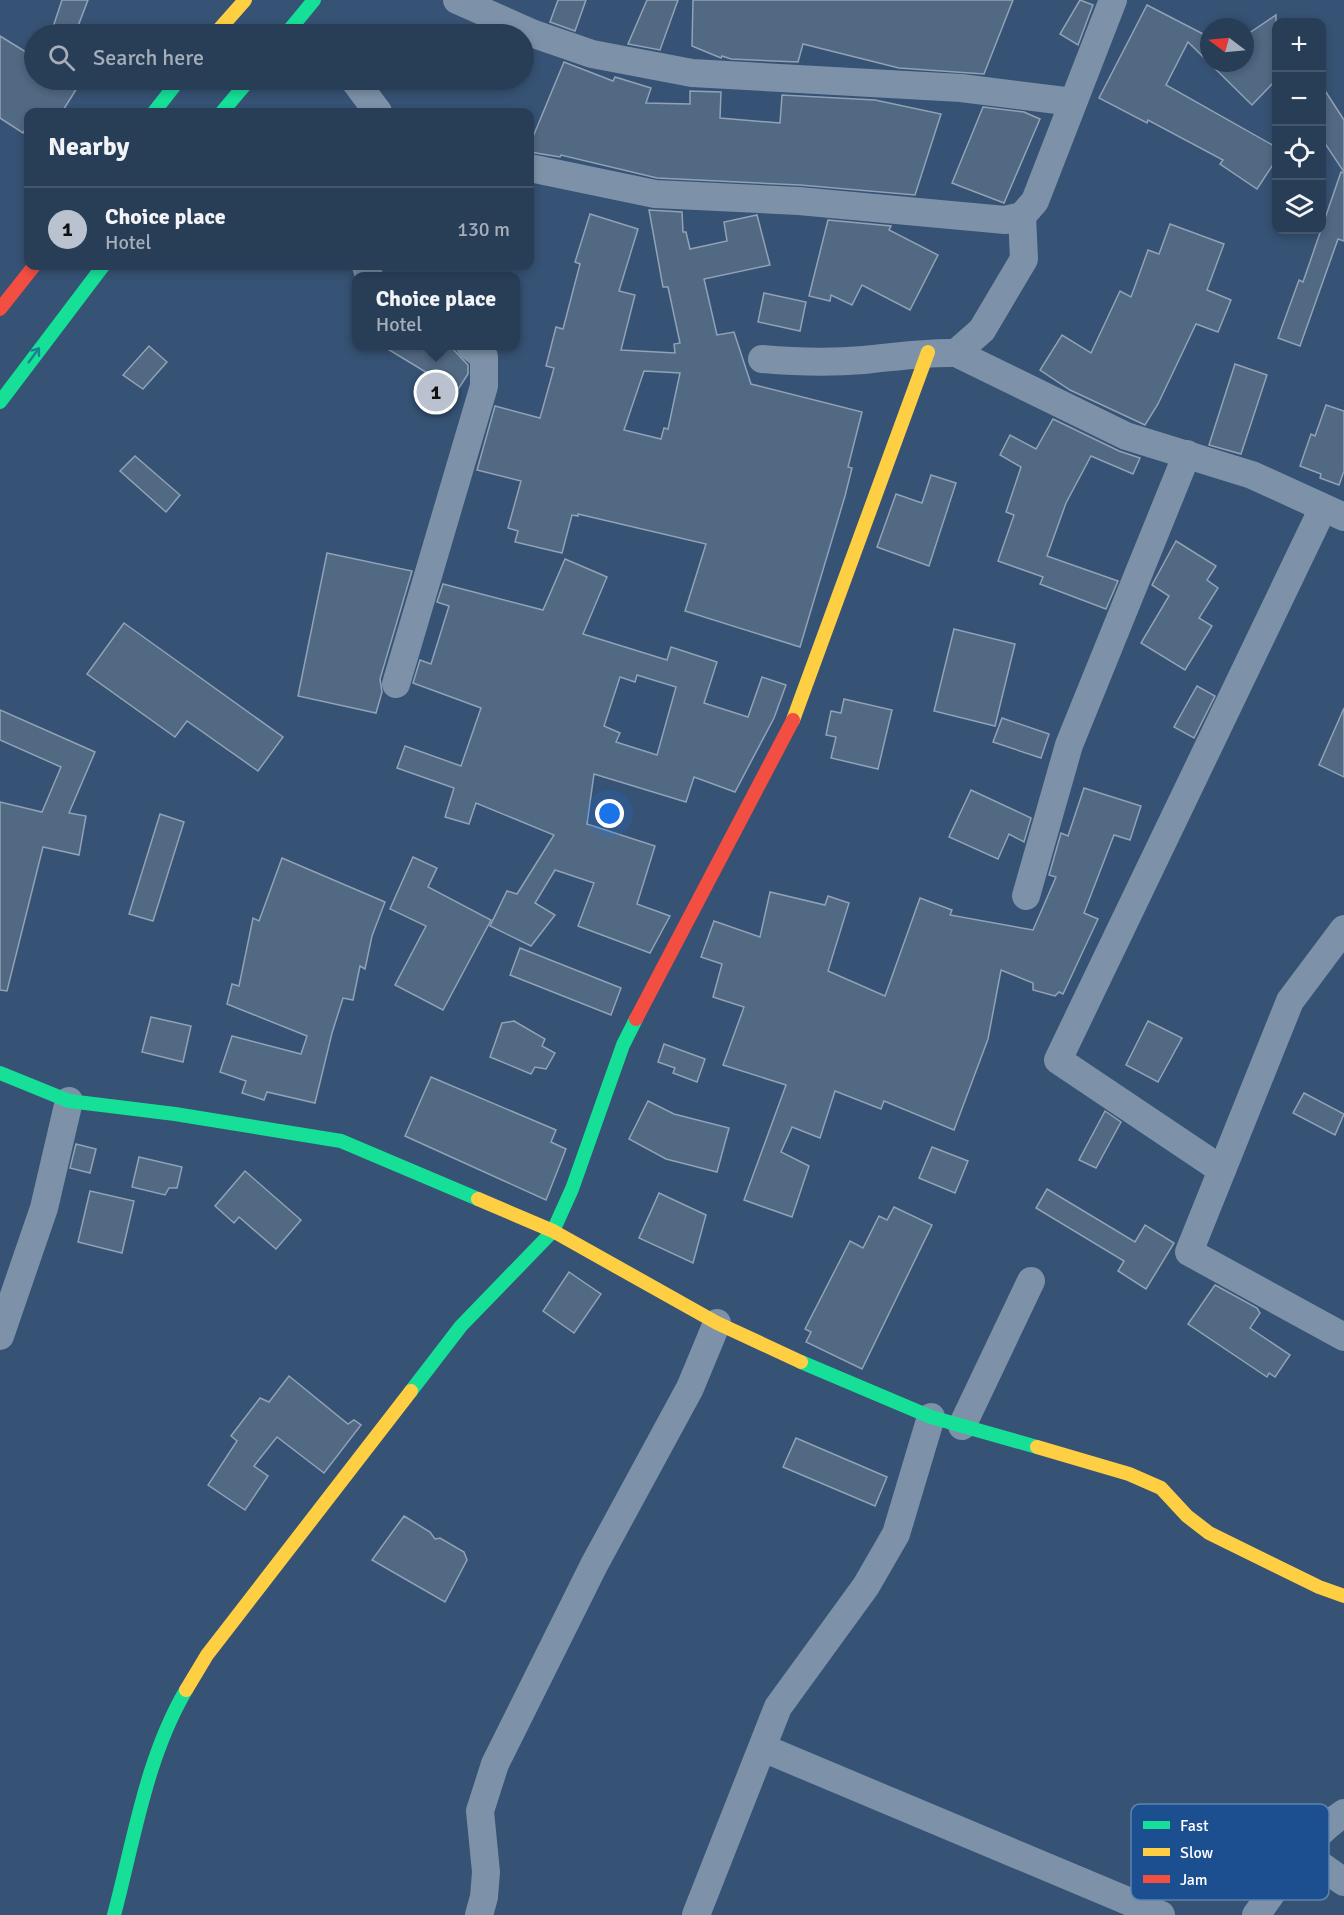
<!DOCTYPE html>
<html lang="en">
<head>
<meta charset="utf-8">
<style>
  body { margin:0; font-family:Signika,sans-serif; background:#344961; color:#f1f3f6 }
  .controls { position:absolute; right:18px; top:18px; display:grid; overflow:hidden; border-radius:12px; box-shadow:0 3px 9px #0003 }
  .controls button { width:54px; height:54px; display:grid; place-items:center; padding:0; border:0; border-bottom:2px solid #44576d; background:#283e57; color:#f1f3f6; font:30px sans-serif }
  .compass { position:absolute; left:1200px; top:18px; width:54px; height:54px; border-radius:50%; background:#283e57; box-shadow:0 3px 9px #0003; rotate:286deg }
  .you { position:absolute; left:610px; top:814px; width:21px; height:21px; margin:-15px; border:4px solid #fff; border-radius:50%; background:#1a73e8; box-shadow:0 0 0 9px #1a73e833 }
  .badge { display:grid; place-items:center; width:39px; height:39px; border-radius:50%; background:#b9c2ce; color:#111; font-size:20px; font-weight:700 }
  .pin { position:absolute; translate:-50% -50%; border:3px solid #fff; box-shadow:0 2px 6px #0006 }
  .popup { position:absolute; left:352px; top:272px; width:168px; height:78px; box-sizing:border-box; display:grid; place-content:center; border-radius:12px; background:#283e57; filter:drop-shadow(0 2px 4px #0005); font-size:20px; white-space:nowrap; color:#a5aeba }
  .popup b { font-size:22px; color:#f1f3f6 }
  .popup::after { content:''; position:absolute; left:50%; top:100%; margin-left:-12px; border:12px solid transparent; border-top-color:#283e57 }
  .list { margin:0; padding:0; list-style:none }
  h2 { display:flex; justify-content:space-between; align-items:center; height:78px; margin:0; padding:0 24px; font-size:26px }
  h2 small { font-size:20px; font-weight:400; color:#a5aeba }
  .list li { display:grid; grid-template-columns:39px 1fr auto; gap:18px; align-items:center; box-sizing:border-box; height:84px; padding:0 24px; border-top:2px solid #44576d }
  .list b { display:block; font-size:22px; white-space:nowrap }
  .list p { margin:0; font-size:20px; white-space:nowrap; color:#a5aeba }
  .list em { font-size:20px; font-style:normal; color:#a5aeba }
  .icon { flex:none; width:33px; height:33px; fill:none; stroke:currentColor; stroke-width:2; stroke-linecap:round; stroke-linejoin:round }
  .map { position:relative; flex:none; width:1344px; height:1915px; overflow:hidden }
  .search { position:absolute; background:#283e57; box-shadow:0 3px 9px #0003; left:24px; top:24px; width:510px; height:66px; display:flex; align-items:center; gap:15px; box-sizing:border-box; padding:0 21px; border-radius:33px; color:#a5aeba; font-size:22px }
  .panel { position:absolute; background:#283e57; box-shadow:0 3px 9px #0003; left:24px; top:108px; width:510px; height:162px; border-radius:12px }
  .map>svg:first-child { display:block }
  .building { fill:#526984; stroke:#92a2b6; stroke-width:1.5; fill-rule:evenodd }
  .lines { fill:none; stroke-linecap:round; stroke-linejoin:round }
  .street { stroke:#7d92a8; stroke-width:28 }
  .fast { stroke:#16e098; stroke-width:14 }
  .slow { stroke:#ffcf43; stroke-width:14 }
  .jam { stroke:#f24e42; stroke-width:14 }
  .oneway { stroke:#198292 }
  .key { fill:#1b4f8f; stroke:#5f84b1; stroke-width:1.5 }
  .key-label { font-size:16px; fill:#fff }
</style>
</head>
<body>
<div class="map">
<svg width="1344" height="1915" viewBox="0 0 1344 1915">
  <rect width="100%" height="100%" fill="#365274"/>
  <g class="building">
    <path d="M 62,0 L 88,0 L 75,34 L 53,27 Z"/>
    <path d="M 558,0 L 586,0 L 575,31 L 550,22 Z"/>
    <path d="M 647,0 L 678,0 L 660,50 L 628,44 Z"/>
    <path d="M 693,0 L 1013,0 L 984,74 L 899,68 L 803,44 L 798,62 L 731,59 L 722,56 L 721,58 L 692,46 Z"/>
    <path d="M 1080,0 L 1093,5 L 1078,45 L 1060,34 Z"/>
    <path d="M 1147,5 L 1209,37 L 1209,63 L 1245,63 L 1245,36 L 1276,15 L 1276,80 L 1252,105 L 1188,42 L 1166,85 L 1276,147 L 1276,160 L 1257,189 L 1220,164 L 1223,160 L 1148,120 L 1147,123 L 1099,98 Z"/>
    <path d="M 0,36 L 34,57 L 34,80 L 62,80 L 77,88 L 62,112 L 28,112 L 28,124 L 23,133 L 0,118 Z"/>
    <path d="M 564,62 L 613,81 L 615,77 L 651,88 L 646,103 L 690,104 L 690,91 L 721,92 L 720,118 L 780,123 L 782,95 L 875,100 L 941,114 L 915,195 L 800,185 L 657,178 L 561,155 L 560,157 L 530,152 L 530,144 Z"/>
    <path d="M 1322,86 L 1344,120 L 1344,172 L 1322,139 Z"/>
    <path d="M 983,107 L 1024,112 L 1040,119 L 1004,203 L 952,183 Z"/>
    <path d="M 1341,172 L 1344,173 L 1344,241 L 1338,239 L 1300,346 L 1278,338 L 1299,280 L 1303,282 Z"/>
    <path d="M 649,210 L 682,212 L 683,232 L 686,232 L 690,249 L 727,241 L 724,222 L 757,215 L 770,265 L 704,279 L 717,335 L 734,332 L 751,384 L 862,412 L 848,467 L 852,468 L 845,496 L 800,647 L 685,611 L 706,544 L 578,514 L 578,516 L 572,515 L 562,553 L 515,542 L 518,531 L 508,528 L 521,481 L 477,470 L 495,406 L 540,418 L 554,368 L 546,366 L 556,327 L 563,329 L 580,264 L 575,262 L 590,214 L 638,229 L 619,291 L 635,295 L 621,350 L 675,353 L 674,344 L 680,343 L 668,287 L 663,287 ZM 644,371 L 680,373 L 668,429 L 664,428 L 661,439 L 624,430 Z"/>
    <path d="M 828,220 L 891,226 L 889,230 L 938,255 L 910,310 L 862,285 L 852,305 L 831,295 L 830,301 L 809,296 Z"/>
    <path d="M 1170,224 L 1224,244 L 1207,290 L 1231,300 L 1218,332 L 1196,324 L 1158,404 L 1145,425 L 1070,390 L 1040,370 L 1062,335 L 1091,353 L 1120,291 L 1131,297 L 1148,250 L 1159,254 Z"/>
    <path d="M 764,293 L 806,302 L 800,331 L 758,322 Z"/>
    <path d="M 381,345 L 449,345 L 468,365 L 468,374 L 457,391 Z"/>
    <path d="M 149,346 L 167,362 L 143,389 L 123,375 Z"/>
    <path d="M 1235,364 L 1267,375 L 1241,454 L 1209,445 Z"/>
    <path d="M 1326,405 L 1344,411 L 1344,471 L 1339,485 L 1320,478 L 1321,474 L 1300,466 L 1311,434 L 1315,436 Z"/>
    <path d="M 1053,419 L 1119,451 L 1140,458 L 1133,474 L 1091,456 L 1066,503 L 1047,556 L 1118,581 L 1106,609 L 1040,584 L 1043,577 L 998,561 L 1014,515 L 1006,512 L 1021,467 L 1000,455 L 1010,435 L 1036,449 Z"/>
    <path d="M 135,456 L 180,495 L 166,512 L 120,471 Z"/>
    <path d="M 931,475 L 956,483 L 929,566 L 877,547 L 896,494 L 922,503 Z"/>
    <path d="M 1176,541 L 1216,566 L 1207,580 L 1218,588 L 1199,618 L 1212,626 L 1185,670 L 1141,643 L 1169,596 L 1152,585 Z"/>
    <path d="M 327,553 L 412,571 L 380,679 L 382,692 L 376,713 L 298,696 Z"/>
    <path d="M 565,559 L 607,577 L 583,634 L 667,660 L 671,647 L 717,662 L 704,703 L 748,717 L 762,677 L 786,685 L 774,718 L 735,792 L 694,777 L 686,802 L 594,774 L 587,824 L 655,846 L 637,904 L 670,916 L 650,953 L 578,926 L 594,883 L 555,870 L 535,903 L 555,915 L 531,946 L 490,926 L 507,891 L 517,894 L 554,835 L 476,803 L 469,824 L 445,817 L 454,788 L 397,768 L 405,746 L 461,766 L 481,708 L 413,683 L 420,660 L 431,664 L 449,606 L 437,602 L 443,584 L 543,610 ZM 637,675 L 676,687 L 657,755 L 616,742 L 620,733 L 604,726 L 620,677 L 635,682 Z"/>
    <path d="M 124,623 L 283,737 L 258,771 L 187,721 L 175,737 L 87,674 Z"/>
    <path d="M 954,629 L 1015,644 L 995,726 L 934,711 Z"/>
    <path d="M 1197,686 L 1215,696 L 1194,738 L 1174,727 Z"/>
    <path d="M 844,699 L 892,710 L 878,769 L 831,758 L 836,737 L 826,735 L 831,711 L 841,713 Z"/>
    <path d="M 1344,708 L 1344,777 L 1319,765 Z"/>
    <path d="M 0,710 L 95,752 L 69,813 L 86,816 L 79,855 L 43,847 L 7,991 L 0,990 L 0,802 L 42,812 L 61,767 L 0,740 Z"/>
    <path d="M 1002,718 L 1049,734 L 1041,758 L 993,742 Z"/>
    <path d="M 1084,788 L 1141,806 L 1130,840 L 1114,835 L 1084,913 L 1098,919 L 1063,994 L 1059,992 L 1055,996 L 1033,990 L 1033,983 L 1001,970 L 988,1039 L 954,1130 L 884,1101 L 881,1109 L 835,1091 L 820,1138 L 792,1127 L 781,1152 L 809,1166 L 792,1217 L 744,1200 L 786,1085 L 723,1065 L 744,1007 L 713,997 L 722,964 L 701,957 L 714,921 L 760,937 L 770,892 L 825,905 L 828,896 L 849,903 L 828,971 L 885,996 L 920,898 L 952,910 L 950,915 L 1033,930 L 1056,877 L 1049,875 L 1061,833 L 1068,836 Z"/>
    <path d="M 971,790 L 1031,818 L 1024,842 L 1009,834 L 998,859 L 949,837 Z"/>
    <path d="M 160,814 L 184,822 L 153,921 L 129,914 Z"/>
    <path d="M 413,857 L 437,868 L 428,887 L 491,920 L 443,1010 L 395,985 L 426,926 L 390,909 Z"/>
    <path d="M 282,858 L 385,902 L 372,936 L 365,969 L 360,966 L 353,1000 L 343,998 L 332,1033 L 315,1103 L 267,1092 L 264,1100 L 242,1093 L 246,1081 L 220,1072 L 232,1036 L 301,1054 L 307,1036 L 227,1004 L 232,984 L 239,986 L 253,918 L 259,921 Z"/>
    <path d="M 520,948 L 621,988 L 611,1015 L 510,975 Z"/>
    <path d="M 151,1017 L 191,1026 L 183,1062 L 142,1052 Z"/>
    <path d="M 514,1021 L 545,1039 L 542,1046 L 555,1053 L 546,1069 L 535,1067 L 531,1074 L 490,1057 L 502,1023 Z"/>
    <path d="M 1148,1021 L 1182,1038 L 1158,1082 L 1126,1065 Z"/>
    <path d="M 664,1044 L 705,1059 L 697,1082 L 673,1073 L 675,1068 L 658,1062 Z"/>
    <path d="M 431,1077 L 556,1130 L 551,1142 L 566,1149 L 546,1200 L 405,1136 Z"/>
    <path d="M 1304,1093 L 1344,1114 L 1335,1135 L 1293,1113 Z"/>
    <path d="M 648,1101 L 674,1114 L 729,1128 L 717,1172 L 666,1159 L 629,1139 Z"/>
    <path d="M 1105,1111 L 1121,1122 L 1096,1168 L 1079,1160 Z"/>
    <path d="M 76,1144 L 96,1149 L 90,1173 L 70,1168 Z"/>
    <path d="M 932,1147 L 968,1161 L 955,1193 L 919,1178 Z"/>
    <path d="M 139,1157 L 182,1167 L 177,1188 L 169,1188 L 165,1195 L 132,1187 Z"/>
    <path d="M 245,1171 L 301,1220 L 276,1249 L 239,1217 L 234,1223 L 215,1206 Z"/>
    <path d="M 1047,1189 L 1135,1242 L 1145,1225 L 1174,1243 L 1146,1289 L 1118,1271 L 1124,1261 L 1036,1208 Z"/>
    <path d="M 90,1191 L 134,1201 L 122,1253 L 78,1242 Z"/>
    <path d="M 659,1193 L 706,1215 L 693,1263 L 639,1238 Z"/>
    <path d="M 894,1207 L 932,1225 L 862,1369 L 806,1342 L 811,1332 L 805,1329 L 850,1241 L 863,1248 L 879,1216 L 887,1220 Z"/>
    <path d="M 569,1272 L 601,1294 L 574,1333 L 543,1311 Z"/>
    <path d="M 1215,1285 L 1257,1308 L 1260,1313 L 1250,1328 L 1290,1355 L 1275,1377 L 1269,1373 L 1267,1377 L 1188,1324 Z"/>
    <path d="M 289,1376 L 348,1424 L 354,1420 L 361,1425 L 324,1473 L 277,1437 L 254,1466 L 268,1476 L 245,1510 L 208,1485 L 237,1441 L 231,1436 L 260,1398 L 269,1402 Z"/>
    <path d="M 796,1438 L 887,1477 L 875,1506 L 783,1467 Z"/>
    <path d="M 404,1516 L 430,1532 L 435,1539 L 440,1538 L 464,1552 L 467,1560 L 445,1602 L 372,1560 Z"/>
  </g>
  <g class="lines">
    <g class="street">
      <path d="M 457,0 L 534,34 L 592,54 L 692,73 L 961,88 L 1073,102"/>
      <path d="M 354,80 L 378,112"/>
      <path d="M 530,168 L 655,194 L 799,201 L 1005,220 L 1022,216 L 1035,201 L 1113,0"/>
      <path d="M 366,266 L 369,276"/>
      <path d="M 956,353 L 982,330 L 1024,259 L 1022,216"/>
      <path d="M 762,359 C 796,362 829,363 864,360 C 895,357 925,352 956,353 L 1126,436 L 1252,475 L 1344,517"/>
      <path d="M 396,684 L 484,386 L 484,357 L 470,346"/>
      <path d="M 1026,896 L 1069,745 L 1187,454"/>
      <path d="M 1344,929 L 1290,1001 L 1189,1252 L 1344,1337"/>
      <path d="M 1222,1170 L 1058,1060 L 1323,508"/>
      <path d="M 0,1336 L 44,1208 L 69,1101"/>
      <path d="M 962,1426 L 1031,1281"/>
      <path d="M 763,1748 L 1161,1915"/>
      <path d="M 1303,1853 L 1344,1882"/>
      <path d="M 479,1915 L 484,1897 L 486,1872 L 480,1811 L 495,1764 L 594,1565 L 690,1388 L 717,1323"/>
      <path d="M 696,1915 L 778,1707 L 866,1586 L 896,1534 L 931,1417"/>
      <path d="M 1256,1915 C 1282,1880 1307,1837 1344,1813"/>
    </g>
    <g class="fast">
      <path d="M 286,34 L 314,0"/>
      <path d="M 154,112 L 179,80"/>
      <path d="M 222,112 L 249,80"/>
      <path d="M 0,402 L 103,266"/>
      <path d="M 0,1073 L 69,1101 L 175,1114 L 341,1141 L 478,1199"/>
      <path d="M 801,1362 L 931,1417 L 1037,1447"/>
      <path d="M 411,1391 L 461,1326 L 553,1231 L 572,1189 L 623,1045 L 636,1019"/>
      <path d="M 114,1915 C 134,1840 146,1758 186,1690"/>
    </g>
    <g class="slow">
      <path d="M 215,34 L 245,0"/>
      <path d="M 793,720 L 928,352"/>
      <path d="M 478,1199 L 553,1231 L 717,1323 L 801,1362"/>
      <path d="M 1037,1447 L 1129,1474 L 1161,1488 L 1187,1516 L 1209,1533 L 1319,1587 L 1344,1596"/>
      <path d="M 186,1690 L 207,1655 L 411,1391"/>
    </g>
    <g class="jam">
      <path d="M 0,309 L 34,266"/>
      <path d="M 636,1019 L 793,720"/>
    </g>
  </g>
  <defs><path id="oneway-shaft" d="M-6 0H5M1.5-3L5.5 0L1.5 3" fill="none" stroke-width="1.6" stroke-linecap="round" stroke-linejoin="round" transform="scale(1.5)"/></defs>
  <use class="oneway" href="#oneway-shaft" transform="translate(34 355) rotate(-54)"/>
  <rect x="1131" y="1804" width="198" height="96" rx="9" class="key"/>
  <rect x="1143" y="1821" width="27" height="8" fill="#16e098"/>
  <rect x="1143" y="1848" width="27" height="8" fill="#ffcf43"/>
  <rect x="1143" y="1875" width="27" height="8" fill="#f24e42"/>
  <g class="key-label">
    <text x="1180" y="1831">Fast</text>
    <text x="1180" y="1858">Slow</text>
    <text x="1180" y="1885">Jam</text>
  </g>
</svg>
<div class="controls">
<button>+</button>
<button>−</button>
<button><svg class="icon" aria-label="locate" viewBox="0 0 24 24"><circle cx="12" cy="12" r="6"/><path d="M12 2v4M12 18v4M2 12h4M18 12h4"/></svg></button>
<button><svg class="icon" aria-label="layers" viewBox="0 0 24 24"><path d="M12 4l9 5-9 5-9-5zM3 14l9 5 9-5"/></svg></button>
</div>
<svg class="compass" viewBox="-18 -18 36 36"><path d="M0-13l5 13h-10z" fill="#e53935"/><path d="M0 13l5-13h-10z" fill="#a5aeba"/></svg>
<div class="you"></div>
<div class="pin badge" style="left:436px;top:392px">1</div>
<div class="popup"><b>Choice place</b>Hotel</div>
<div class="search"><svg class="icon" aria-label="search" viewBox="0 0 24 24"><circle cx="10" cy="10" r="6"/><path d="M15 15l6 6"/></svg>Search here</div>
<section class="panel">
<h2>Nearby<small></small></h2>
<ul class="list">
<li><span class="badge">1</span><div><b>Choice place</b><p>Hotel</p></div><em>130 m</em></li>
</ul>
</section>
</div>
</body>
</html>
